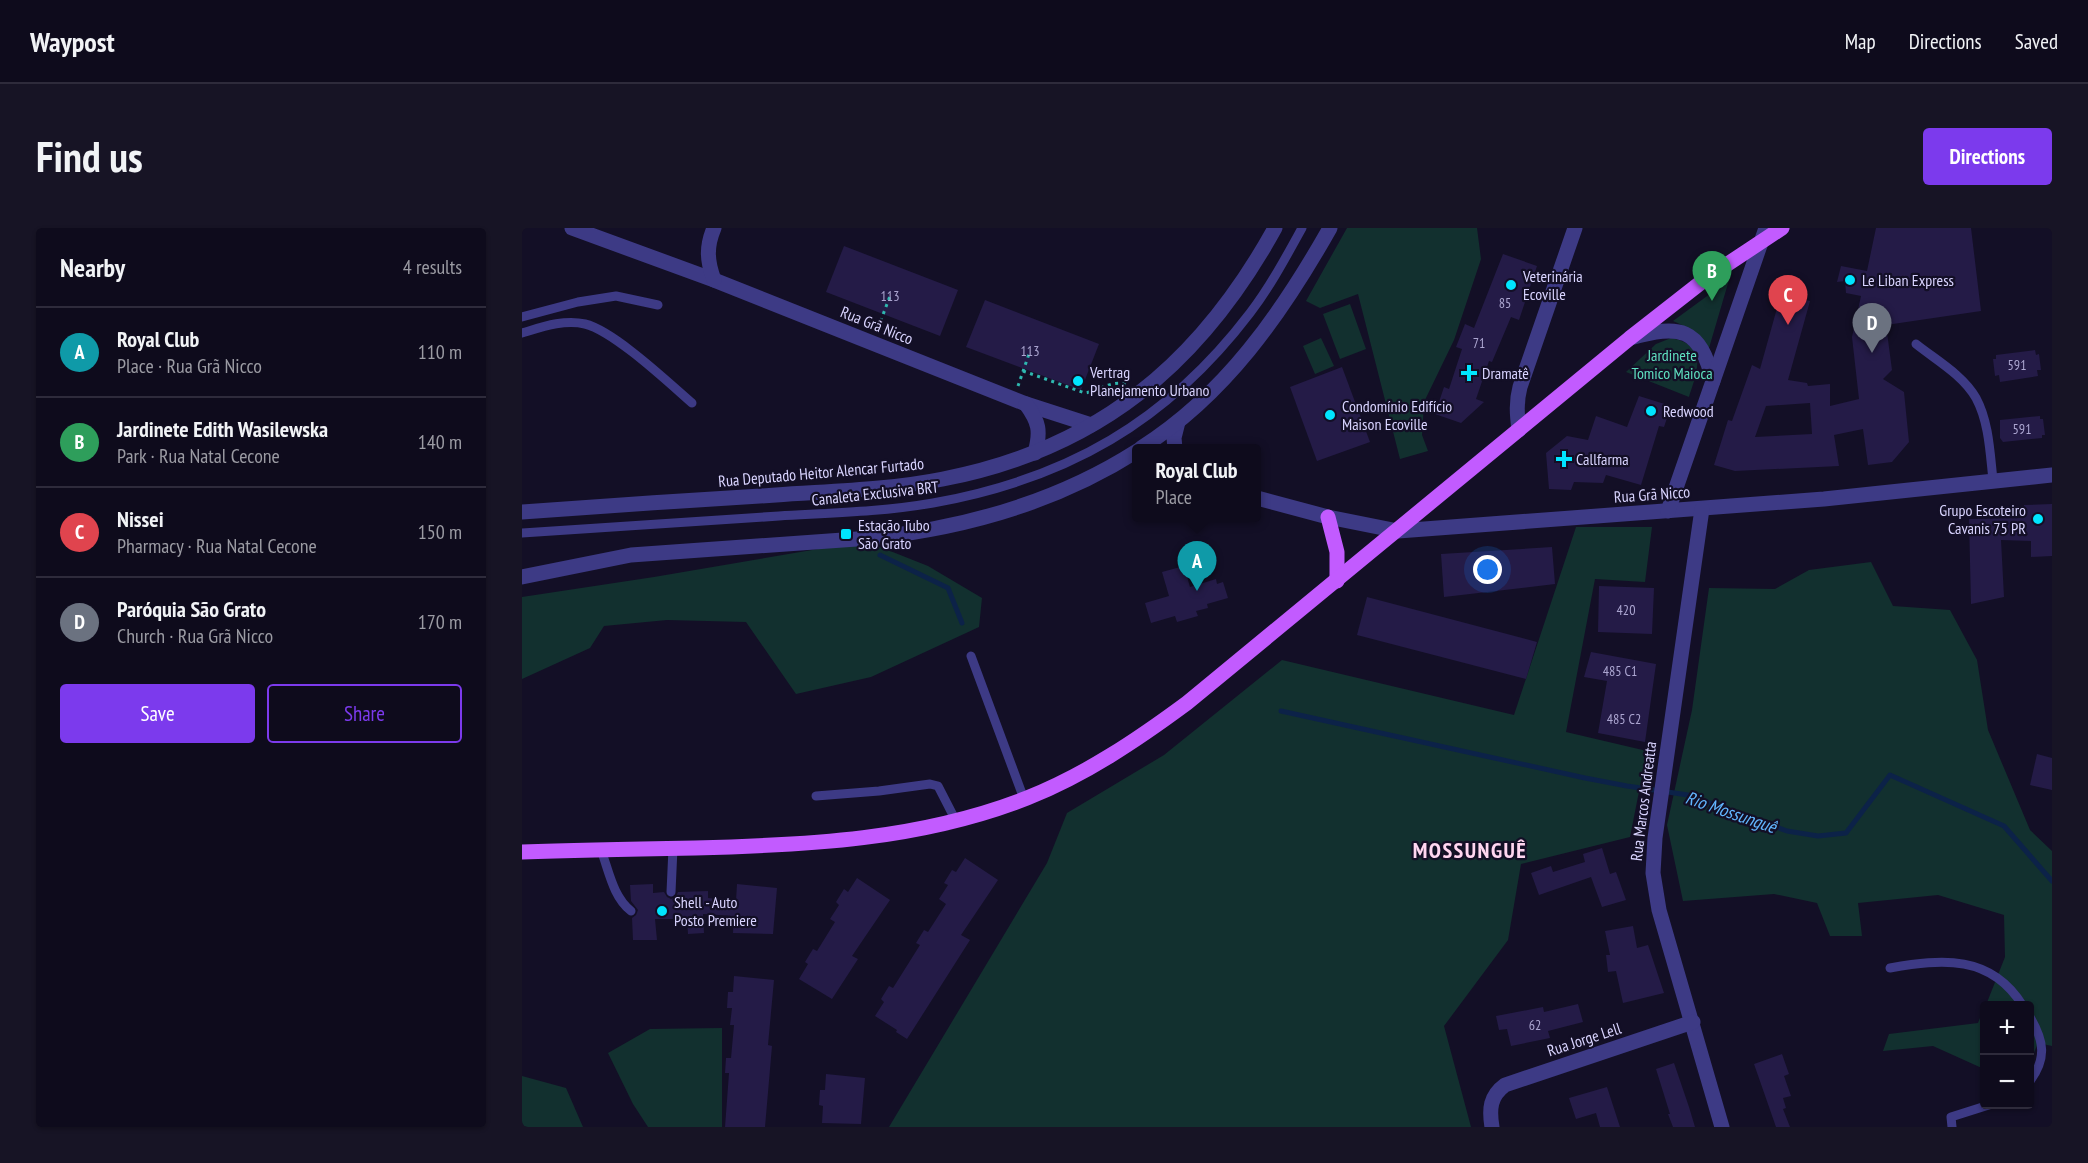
<!DOCTYPE html>
<html lang="en">
<head>
<meta charset="utf-8">
<style>
  body { margin:0; font-family:"PT Sans Narrow",sans-serif; background:#171425; color:#f1f3f6 }
  .controls { position:absolute; right:18px; bottom:18px; display:grid; overflow:hidden; border-radius:6px; box-shadow:0 2px 4px #0004 }
  .controls button { width:54px; height:54px; display:grid; place-items:center; padding:0; border:0; border-bottom:2px solid #2e2b3b; background:#0e0b1c; color:#f1f3f6; font:30px sans-serif }
  .you { position:absolute; left:966px; top:342px; width:21px; height:21px; margin:-15px; border:4px solid #fff; border-radius:50%; background:#1a73e8; box-shadow:0 0 0 9px #1a73e833 }
  .badge { display:grid; place-items:center; width:39px; height:39px; border-radius:50%; background:#7c3aed; color:#fff; font-size:20px; font-weight:700 }
  .pin { position:absolute; translate:-50% -50px; filter:drop-shadow(0 2px 3px #0008) }
  .pin::after { content:''; position:absolute; top:32px; width:21px; height:18px; background:inherit; clip-path:polygon(0 0,100% 0,50% 100%) }
  .popup { position:absolute; left:610px; top:216px; width:129px; height:78px; box-sizing:border-box; display:grid; place-content:center; border-radius:6px; background:#0e0b1c; filter:drop-shadow(0 2px 4px #0005); font-size:20px; white-space:nowrap; color:#9b9ba3 }
  .popup b { font-size:22px; color:#f1f3f6 }
  .popup::after { content:''; position:absolute; left:50%; top:100%; margin-left:-12px; border:12px solid transparent; border-top-color:#0e0b1c }
  .list { margin:0; padding:0; list-style:none }
  h2 { display:flex; justify-content:space-between; align-items:center; height:78px; margin:0; padding:0 24px; font-size:26px }
  h2 small { font-size:20px; font-weight:400; color:#9b9ba3 }
  .list li { display:grid; grid-template-columns:39px 1fr auto; gap:18px; align-items:center; box-sizing:border-box; height:90px; padding:0 24px; border-top:2px solid #2e2b3b }
  .list b { display:block; font-size:22px; white-space:nowrap }
  .list p { margin:0; font-size:20px; white-space:nowrap; color:#9b9ba3 }
  .list em { font-size:20px; font-style:normal; color:#9b9ba3 }
  .actions { display:flex; gap:12px; padding:18px 24px }
  .actions a { flex:1; padding:14px 0; border:2px solid #7c3aed; border-radius:6px; text-align:center; font-size:21px; color:#7c3aed }
  .actions .main { background:#7c3aed; color:#fff }
  .map { position:relative; flex:none; width:1530px; height:899px; overflow:hidden; border-radius:6px }
  header { display:flex; align-items:center; gap:36px; box-sizing:border-box; height:84px; padding:0 30px; background:#0e0b1c; border-bottom:2px solid #2e2b3b }
  header strong { font-size:28px }
  nav { display:flex; gap:33px; margin-inline-start:auto; font-size:21px }
  .intro { display:flex; align-items:center; justify-content:space-between; box-sizing:border-box; height:144px; padding:0 36px }
  h1 { margin:0; font-size:42px }
  .button { padding:15px 27px; border-radius:6px; background:#7c3aed; color:#fff; font-size:21px; font-weight:700 }
  main { display:flex; gap:36px; padding:0 36px }
  aside { flex:1; background:#0e0b1c; border-radius:6px; box-shadow:0 2px 4px #0004 }
  .map>svg:first-child { display:block }
  .green { fill:#12302f }
  .lines { fill:none; stroke-linecap:round; stroke-linejoin:round }
  .stream { stroke:#0c2248; stroke-width:5 }
  .building { fill:#241b47; fill-rule:evenodd }
  .path { stroke:#2fb8b0; stroke-width:3; stroke-dasharray:3 4.5; stroke-linecap:butt }
  .service { stroke:#3d3a85; stroke-width:9 }
  .minor { stroke:#3d3a85; stroke-width:15 }
  .tertiary { stroke:#3d3a85; stroke-width:15 }
  .primary { stroke:#c25bff; stroke-width:15 }
  .poi-dot { fill:#00e5ff; stroke:#130f26; stroke-width:2 }
  .labels { text-anchor:middle; dominant-baseline:central; stroke-width:4.5; stroke-linejoin:round; paint-order:stroke }
  .number-label { font-size:14px; fill:#aca6d1 }
  .poi-label { font-size:16px; fill:#d9d4ff; stroke:#130f26; text-anchor:start }
  .street-label { font-size:16px; fill:#d9d4ff; stroke:#130f26 }
  .park-label { font-size:16px; fill:#5fe0c0; stroke:#130f26 }
  .water-label { font-size:18px; font-style:italic; fill:#62b6ff; stroke:#130f26 }
  .district-label { font-size:22px; font-weight:bold; letter-spacing:1.5px; fill:#ffd6f0; stroke:#130f26 }
</style>
</head>
<body>
<header>
<strong>Waypost</strong>
<nav><a>Map</a><a>Directions</a><a>Saved</a></nav>
</header>
<div class="intro"><h1>Find us</h1><a class="button">Directions</a></div>
<main>
<aside>
<h2>Nearby<small>4 results</small></h2>
<ul class="list">
<li><span class="badge" style="background:#0f9aa8">A</span><div><b>Royal Club</b><p>Place · Rua Grã Nicco</p></div><em>110 m</em></li>
<li><span class="badge" style="background:#2e9e5b">B</span><div><b>Jardinete Edith Wasilewska</b><p>Park · Rua Natal Cecone</p></div><em>140 m</em></li>
<li><span class="badge" style="background:#e0444e">C</span><div><b>Nissei</b><p>Pharmacy · Rua Natal Cecone</p></div><em>150 m</em></li>
<li><span class="badge" style="background:#6b7280">D</span><div><b>Paróquia São Grato</b><p>Church · Rua Grã Nicco</p></div><em>170 m</em></li>
</ul>
<div class="actions"><a class="main">Save</a><a>Share</a></div>
</aside>
<div class="map">
<svg width="1530" height="899" viewBox="0 0 1530 899">
  <rect width="100%" height="100%" fill="#130f26"/>
  <g class="green">
    <path d="M 825,0 L 955,0 L 959,31 L 932,112 L 902,174 L 900,207 L 906,223 L 878,231 L 836,66 L 798,80 L 784,73 Z"/>
    <path d="M 1207,52 L 1187,120 C 1177,106 1167,100 1151,93 Z"/>
    <path d="M 828,76 L 844,121 L 818,131 L 801,86 Z"/>
    <path d="M 799,110 L 812,138 L 793,146 L 781,118 Z"/>
    <path d="M 1149,110 C 1186,117 1176,142 1167,169 L 1104,144 L 1134,116 Z"/>
    <path d="M 1054,299 L 1130,299 L 1123,354 L 1073,351 L 1044,504 L 1125,523 L 1108,609 L 999,636 L 986,712 L 922,798 L 949,899 L 367,899 L 525,635 L 545,585 L 642,527 L 760,432 L 992,487 Z"/>
    <path d="M 343,313 L 406,338 L 460,370 L 457,399 L 349,449 L 274,466 L 224,394 L 145,392 L 82,398 L 68,420 L 0,451 L 0,369 L 132,349 Z"/>
    <path d="M 1349,334 L 1371,378 L 1428,382 L 1455,432 L 1466,502 L 1508,602 L 1530,623 L 1530,818 L 1516,815 L 1508,834 L 1508,778 L 1464,777 L 1483,729 L 1482,687 L 1416,667 L 1336,675 L 1340,708 L 1308,708 L 1295,675 L 1252,666 L 1161,673 L 1145,597 L 1170,482 L 1187,360 L 1253,361 L 1287,342 Z"/>
    <path d="M 1462,780 L 1462,841 L 1411,818 L 1361,823 L 1367,806 L 1456,795 Z"/>
    <path d="M 200,800 L 200,899 L 126,899 L 111,876 L 86,825 L 128,801 Z"/>
    <path d="M 0,848 L 44,860 L 61,899 L 0,899 Z"/>
  </g>
  <g class="lines">
    <g class="stream">
      <path d="M 358,327 L 426,360 L 440,395"/>
      <path d="M 759,483 L 1063,550 L 1105,558 L 1166,567 L 1265,603 L 1296,608 L 1324,605 L 1368,547 L 1482,598 L 1530,653"/>
    </g>
  </g>
  <g class="building">
    <path d="M 1354,0 L 1449,0 L 1459,83 L 1364,97 L 1370,142 L 1361,151 L 1382,164 L 1387,214 L 1370,234 L 1346,237 L 1341,201 L 1312,207 L 1317,238 L 1213,243 L 1192,237 L 1206,192 L 1210,193 L 1230,137 L 1238,141 L 1259,66 L 1288,73 L 1266,152 L 1285,155 L 1286,158 L 1308,156 L 1308,178 L 1337,171 L 1330,109 L 1339,68 L 1324,65 L 1323,53 L 1315,54 L 1319,38 L 1345,43 ZM 1288,175 L 1290,206 L 1233,209 L 1244,178 Z"/>
    <path d="M 322,18 L 436,62 L 418,108 L 304,64 Z"/>
    <path d="M 981,26 L 1015,38 L 997,92 L 989,89 L 970,134 L 967,133 L 954,171 L 962,174 L 939,195 L 913,186 L 922,159 L 927,161 L 940,121 L 934,119 L 943,96 L 952,100 Z"/>
    <path d="M 463,72 L 577,116 L 559,162 L 444,119 Z"/>
    <path d="M 1513,122 L 1514,127 L 1517,126 L 1519,142 L 1515,142 L 1516,148 L 1478,154 L 1477,147 L 1473,148 L 1471,131 L 1474,131 L 1474,127 Z"/>
    <path d="M 820,139 L 848,214 L 795,233 L 768,159 Z"/>
    <path d="M 1117,168 L 1149,178 L 1142,199 L 1137,198 L 1119,257 L 1084,247 L 1081,255 L 1052,254 L 1049,262 L 1027,261 L 1024,225 L 1045,208 L 1066,212 L 1074,188 L 1105,199 Z"/>
    <path d="M 1518,188 L 1518,191 L 1521,191 L 1523,207 L 1520,207 L 1520,210 L 1481,214 L 1478,210 L 1478,192 Z"/>
    <path d="M 1530,276 L 1530,328 L 1509,329 L 1509,313 L 1479,312 L 1482,369 L 1449,376 L 1447,291 L 1502,290 L 1502,277 Z"/>
    <path d="M 1030,319 L 1033,356 L 922,369 L 919,326 Z"/>
    <path d="M 662,338 L 668,359 L 694,351 L 695,356 L 701,354 L 706,370 L 685,376 L 686,380 L 674,383 L 676,388 L 655,394 L 653,388 L 629,395 L 623,375 L 647,368 L 640,344 Z"/>
    <path d="M 1077,358 L 1132,360 L 1130,406 L 1076,404 Z"/>
    <path d="M 845,369 L 1015,414 L 1004,451 L 835,407 Z"/>
    <path d="M 1069,424 L 1134,436 L 1123,514 L 1076,505 L 1085,453 L 1062,449 Z"/>
    <path d="M 1515,526 L 1530,530 L 1530,562 L 1508,557 Z"/>
    <path d="M 1080,620 L 1088,646 L 1094,644 L 1104,672 L 1080,679 L 1069,649 L 1017,667 L 1009,645 L 1029,638 L 1031,644 L 1063,634 L 1061,626 Z"/>
    <path d="M 443,630 L 476,652 L 439,707 L 448,712 L 385,811 L 374,804 L 375,802 L 353,788 L 362,774 L 359,771 L 367,758 L 371,760 L 398,717 L 394,715 L 402,702 L 406,704 L 424,676 L 417,671 L 426,657 L 422,655 L 430,642 L 434,644 Z"/>
    <path d="M 335,650 L 368,672 L 330,728 L 336,731 L 310,771 L 277,751 L 286,736 L 283,734 L 291,721 L 295,723 L 313,694 L 308,691 L 317,677 L 314,674 L 322,661 L 326,664 Z"/>
    <path d="M 131,656 L 131,665 L 142,664 L 145,669 L 149,671 L 154,668 L 156,664 L 186,663 L 186,670 L 214,673 L 215,656 L 255,660 L 251,706 L 211,705 L 212,688 L 181,686 L 182,705 L 166,706 L 165,691 L 133,691 L 135,712 L 111,712 L 110,690 L 114,687 L 116,682 L 109,673 L 108,657 Z"/>
    <path d="M 1111,698 L 1115,720 L 1126,717 L 1142,765 L 1101,775 L 1094,743 L 1086,744 L 1084,727 L 1088,727 L 1083,703 Z"/>
    <path d="M 212,748 L 252,752 L 246,817 L 250,818 L 243,899 L 203,899 L 207,845 L 203,845 L 204,830 L 209,830 L 212,797 L 208,797 L 210,780 L 205,780 L 206,764 L 211,764 Z"/>
    <path d="M 1056,776 L 1061,794 L 1026,803 L 1028,810 L 989,818 L 985,801 L 977,802 L 974,788 L 1021,779 L 1022,784 Z"/>
    <path d="M 1260,826 L 1267,846 L 1262,848 L 1269,868 L 1261,870 L 1264,880 L 1261,881 L 1268,899 L 1254,899 L 1232,836 Z"/>
    <path d="M 1152,835 L 1167,879 L 1173,899 L 1151,899 L 1146,886 L 1148,886 L 1134,841 Z"/>
    <path d="M 304,846 L 343,850 L 339,896 L 300,895 L 301,878 L 297,877 L 298,862 L 303,862 Z"/>
    <path d="M 1085,859 L 1098,899 L 1078,899 L 1074,885 L 1054,891 L 1047,870 Z"/>
  </g>
  <g class="lines">
    <g class="path">
      <path d="M 356,100 L 368,68"/>
      <path d="M 501,143 L 563,165 C 578,163 588,152 604,156"/>
      <path d="M 496,158 L 508,123"/>
    </g>
    <g class="service">
      <path d="M 0,89 L 56,74 L 94,68 L 136,77"/>
      <path d="M 0,105 C 20,99 42,91 63,96 C 92,103 147,155 170,175"/>
      <path d="M 1394,116 C 1414,132 1441,147 1454,170 C 1467,194 1468,225 1471,252"/>
      <path d="M 0,305 C 86,299 172,294 257,288 C 308,285 360,284 411,275 C 545,251 645,194 728,85 C 748,59 764,29 780,0"/>
      <path d="M 449,428 L 502,571"/>
      <path d="M 294,568 L 357,563 L 408,556 L 416,558 L 434,593"/>
      <path d="M 79,622 C 87,643 91,669 109,683"/>
      <path d="M 149,664 L 151,620"/>
      <path d="M 1368,740 C 1420,731 1469,726 1501,778"/>
      <path d="M 1508,789 C 1522,813 1525,830 1508,853"/>
      <path d="M 1430,899 L 1429,889 L 1470,876"/>
    </g>
    <g class="minor">
      <path d="M 50,0 L 192,52 L 504,176 L 569,197"/>
      <path d="M 192,0 C 184,19 185,33 192,52"/>
      <path d="M 1108,110 C 1158,96 1178,99 1191,153"/>
      <path d="M 504,176 C 517,194 519,203 513,225"/>
      <path d="M 997,202 C 995,186 994,174 998,159 L 1053,0"/>
      <path d="M 653,220 L 652,210 L 656,194"/>
      <path d="M 735,270 L 806,289 L 876,303 L 1302,271 L 1530,247"/>
      <path d="M 1180,281 L 1133,610 L 1131,645 L 1137,682 L 1200,899"/>
      <path d="M 1146,283 L 1244,0"/>
      <path d="M 970,899 C 967,881 968,868 983,857 L 1171,794"/>
    </g>
    <g class="tertiary">
      <path d="M 619,220 C 703,167 760,85 808,0"/>
      <path d="M 0,284 C 85,278 169,272 254,267 C 310,263 366,262 421,251 C 576,221 678,136 753,0"/>
      <path d="M 0,349 L 109,327 L 349,310 C 443,300 535,274 615,223"/>
    </g>
    <g class="primary">
      <path d="M 806,289 L 815,324 L 815,353"/>
      <path d="M 0,624 C 58,622 115,621 173,620 C 286,617 398,612 505,570 C 563,547 615,512 665,475 L 1108,110 L 1186,49 L 1260,0"/>
    </g>
  </g>
  <g class="poi-dot">
    <circle cx="1328" cy="52" r="6"/>
    <circle cx="989" cy="57" r="6"/>
    <path d="M944 136h6v6h6v6h-6v6h-6v-6h-6v-6h6z"/>
    <circle cx="556" cy="153" r="6"/>
    <circle cx="1129" cy="183" r="6"/>
    <circle cx="808" cy="187" r="6"/>
    <path d="M1039 222h6v6h6v6h-6v6h-6v-6h-6v-6h6z"/>
    <circle cx="1516" cy="291" r="6"/>
    <rect x="318" y="300" width="12" height="12" rx="3"/>
    <circle cx="140" cy="683" r="6"/>
  </g>
  <g class="labels">
    <g class="number-label">
      <text x="368" y="68">113</text>
      <text x="983" y="75">85</text>
      <text x="957" y="115">71</text>
      <text x="508" y="123">113</text>
      <text x="1495" y="137">591</text>
      <text x="1500" y="201">591</text>
      <text x="1104" y="382">420</text>
      <text x="1098" y="443">485 C1</text>
      <text x="1102" y="491">485 C2</text>
      <text x="1013" y="797">62</text>
    </g>
    <g class="poi-label">
      <text x="1001" y="48">Veterinária<tspan x="1001" dy="18">Ecoville</tspan></text>
      <text x="1340" y="52">Le Liban Express</text>
      <text x="568" y="144">Vertrag<tspan x="568" dy="18">Planejamento Urbano</tspan></text>
      <text x="960" y="145">Dramatê</text>
      <text x="820" y="178">Condomínio Edifício<tspan x="820" dy="18">Maison Ecoville</tspan></text>
      <text x="1141" y="183">Redwood</text>
      <text x="1054" y="231">Callfarma</text>
      <text x="1504" y="282" text-anchor="end">Grupo Escoteiro<tspan x="1504" dy="18">Cavanis 75 PR</tspan></text>
      <text x="336" y="297">Estação Tubo<tspan x="336" dy="18">São Grato</tspan></text>
      <text x="152" y="674">Shell - Auto<tspan x="152" dy="18">Posto Premiere</tspan></text>
    </g>
    <g class="street-label">
      <text transform="translate(355 97) rotate(22)">Rua Grã Nicco</text>
      <text transform="translate(299 244) rotate(-5)">Rua Deputado Heitor Alencar Furtado</text>
      <text transform="translate(353 265) rotate(-6)">Canaleta Exclusiva BRT</text>
      <text transform="translate(1130 266) rotate(-4)">Rua Grã Nicco</text>
      <text transform="translate(1121 573) rotate(-83)">Rua Marcos Andreatta</text>
      <text transform="translate(1062 811) rotate(-18)">Rua Jorge Lell</text>
    </g>
    <g class="park-label">
      <text x="1150" y="127">Jardinete<tspan x="1150" dy="18">Tomico Maioca</tspan></text>
    </g>
    <g class="water-label">
      <text transform="translate(1209 584) rotate(19)">Rio Mossunguê</text>
    </g>
    <g class="district-label">
      <text x="948" y="622">MOSSUNGUÊ</text>
    </g>
  </g>
</svg>
<div class="controls">
<button>+</button>
<button>−</button>
</div>
<div class="you"></div>
<div class="pin badge" style="left:675px;top:363px;background:#0f9aa8">A</div>
<div class="popup"><b>Royal Club</b>Place</div>
<div class="pin badge" style="left:1190px;top:73px;background:#2e9e5b">B</div>
<div class="pin badge" style="left:1266px;top:97px;background:#e0444e">C</div>
<div class="pin badge" style="left:1350px;top:125px;background:#6b7280">D</div>
</div>
</main>
</body>
</html>
